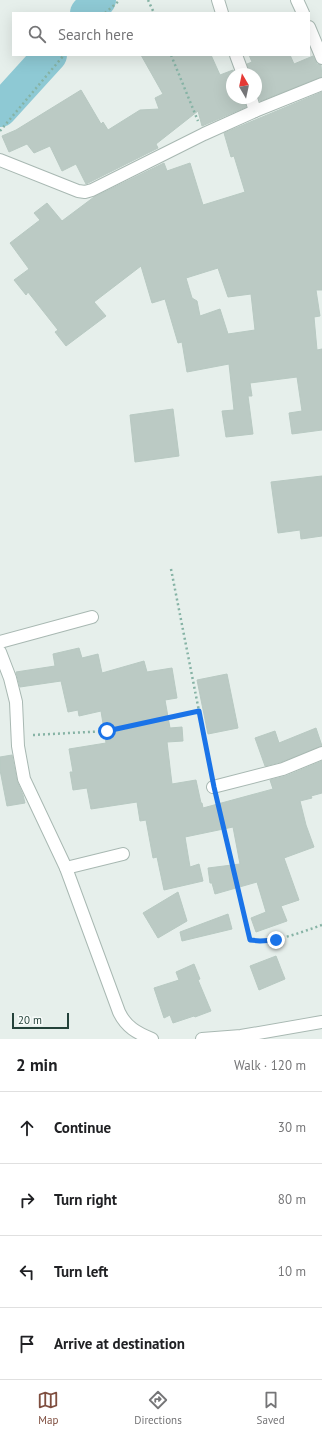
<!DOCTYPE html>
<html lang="en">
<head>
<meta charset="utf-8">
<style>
  body { margin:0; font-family:"PT Sans",sans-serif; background:#f2f2f2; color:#202124 }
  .compass { position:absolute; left:226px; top:68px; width:36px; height:36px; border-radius:50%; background:#fff; box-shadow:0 4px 16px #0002; rotate:351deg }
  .scale { position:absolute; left:12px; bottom:10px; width:57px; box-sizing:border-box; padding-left:4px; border:2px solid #24423a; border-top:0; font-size:11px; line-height:14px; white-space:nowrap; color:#24423a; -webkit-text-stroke:3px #f7fbf9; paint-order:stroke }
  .stop { position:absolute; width:12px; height:12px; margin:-9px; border:3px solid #1a73e8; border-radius:50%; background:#fff }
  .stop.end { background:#1a73e8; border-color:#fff; box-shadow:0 1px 4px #0008 }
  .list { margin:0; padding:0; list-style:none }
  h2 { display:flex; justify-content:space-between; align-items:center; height:52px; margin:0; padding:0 16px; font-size:17px }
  h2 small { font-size:13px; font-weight:400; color:#757577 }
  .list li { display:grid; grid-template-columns:26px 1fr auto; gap:12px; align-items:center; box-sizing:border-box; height:72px; padding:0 16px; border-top:1px solid #e0e0e0 }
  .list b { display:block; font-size:15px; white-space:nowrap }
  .list em { font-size:13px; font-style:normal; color:#757577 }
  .icon { flex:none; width:22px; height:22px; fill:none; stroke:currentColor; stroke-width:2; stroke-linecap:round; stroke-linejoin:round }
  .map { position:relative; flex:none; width:322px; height:1039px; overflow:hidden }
  .search { position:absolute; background:#fff; box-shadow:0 4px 16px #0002; left:12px; right:12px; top:12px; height:44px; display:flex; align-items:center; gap:10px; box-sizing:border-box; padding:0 14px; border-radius:0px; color:#757577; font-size:15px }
  .sheet { height:340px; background:#fff }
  nav { display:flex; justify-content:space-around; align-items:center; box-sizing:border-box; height:56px; border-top:1px solid #e0e0e0; background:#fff; font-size:11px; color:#757577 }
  nav a { display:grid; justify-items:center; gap:2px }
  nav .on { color:#7f4e3f }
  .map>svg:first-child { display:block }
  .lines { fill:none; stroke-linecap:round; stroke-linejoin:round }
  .river { stroke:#8ec9d4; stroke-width:34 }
  .building { fill:#bbcac4; stroke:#b8c9c2; fill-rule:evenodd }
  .minor-casing { stroke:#a8b8b2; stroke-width:14 }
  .path { stroke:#86b3a5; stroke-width:2.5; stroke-dasharray:2 3; stroke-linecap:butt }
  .minor { stroke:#fff; stroke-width:12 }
  .route { stroke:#1a73e8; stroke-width:5 }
</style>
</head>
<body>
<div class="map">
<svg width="322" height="1039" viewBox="0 0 322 1039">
  <rect width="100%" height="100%" fill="#e6efeb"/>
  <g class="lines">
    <g class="river">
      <path d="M 87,13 L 99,0"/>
      <path d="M 0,110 L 50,55"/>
    </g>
  </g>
  <g class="building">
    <path d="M 141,55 L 211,55 L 220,75 L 233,70 L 235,74 L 232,74 L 232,98 L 244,98 L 246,107 L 202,126 L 198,111 L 156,144 L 158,148 L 86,184 L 76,164 L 62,171 L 50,146 L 34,153 L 27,144 L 9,152 L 2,136 L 16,130 L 81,90 L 101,124 L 103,122 L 108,130 L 140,110 L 159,109 L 155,98 L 163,94 Z"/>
    <path d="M 249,55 L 290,55 L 294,64 L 313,56 L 317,64 L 321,65 L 322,77 L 260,101 L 256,92 L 256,74 L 250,74 L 247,64 L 252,62 Z"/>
    <path d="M 322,92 L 322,290 L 316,290 L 320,316 L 314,317 L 317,350 L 322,349 L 322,430 L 292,434 L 289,413 L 302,411 L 297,377 L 250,383 L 252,396 L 248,396 L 253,434 L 226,437 L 222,411 L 234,410 L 229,364 L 187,372 L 182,342 L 178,343 L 165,299 L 152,303 L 141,266 L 94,302 L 106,316 L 66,346 L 55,332 L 58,330 L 28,292 L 26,295 L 14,280 L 29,269 L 10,243 L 40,220 L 34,213 L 47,203 L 62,221 L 94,197 L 164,163 L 167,171 L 190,163 L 203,205 L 245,192 L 234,156 L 231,157 L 224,133 ZM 218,268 L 228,297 L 251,294 L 255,330 L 228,334 L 220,309 L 200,316 L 197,301 L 192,298 L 186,278 Z"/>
    <path d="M 173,409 L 179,456 L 135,462 L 130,415 Z"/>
    <path d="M 322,476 L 322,536 L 301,539 L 300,530 L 278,533 L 271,482 Z"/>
    <path d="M 79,648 L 82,658 L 98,654 L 102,673 L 144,661 L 147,672 L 172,668 L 177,698 L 165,700 L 170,728 L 182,727 L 183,741 L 167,742 L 172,784 L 196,780 L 201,803 L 202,803 L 203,808 L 273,789 L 270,780 L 286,776 L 322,761 L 322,793 L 311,796 L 312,798 L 300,801 L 306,825 L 314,847 L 284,858 L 299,900 L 281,906 L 287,921 L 256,932 L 251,918 L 266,912 L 257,882 L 215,894 L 212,883 L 210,883 L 208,868 L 240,864 L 233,827 L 185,837 L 190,867 L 199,864 L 203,881 L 164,890 L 157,857 L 153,858 L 146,820 L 140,821 L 137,802 L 91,809 L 87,788 L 73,790 L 70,772 L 73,772 L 69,749 L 106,743 L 101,711 L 79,716 L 78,710 L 68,712 L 61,681 L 20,687 L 16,672 L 55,666 L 53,654 Z"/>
    <path d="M 227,674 L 238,728 L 208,734 L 197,680 Z"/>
    <path d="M 316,728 L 322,746 L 281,762 L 265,766 L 255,738 L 275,731 L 279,743 Z"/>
    <path d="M 12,755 L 17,781 L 23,795 L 25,803 L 7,806 L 0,770 L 0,757 Z"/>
    <path d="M 178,892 L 187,921 L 158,938 L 143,913 Z"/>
    <path d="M 228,914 L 232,929 L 182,941 L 180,932 Z"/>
    <path d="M 276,956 L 285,979 L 259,990 L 250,966 Z"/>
    <path d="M 194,964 L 200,979 L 198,980 L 211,1011 L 195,1017 L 194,1016 L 173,1023 L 170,1015 L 164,1018 L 154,988 L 179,980 L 176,972 Z"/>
  </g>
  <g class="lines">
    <defs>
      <g id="minor">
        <path d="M 218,0 L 222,13"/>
        <path d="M 297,0 L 303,13"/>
        <path d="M 309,27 L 322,58"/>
        <path d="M 236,55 L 243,74"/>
        <path d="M 251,98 L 255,111"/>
        <path d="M 0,160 L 78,191 L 85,192 L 92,190 L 204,134 L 255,111 L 322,84"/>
        <path d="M 0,642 L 92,617"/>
        <path d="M 0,652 L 10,678 L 16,702 L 18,746 L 24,779 L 66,868 L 119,1012 C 126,1027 137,1033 152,1039"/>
        <path d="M 213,787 L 283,769 L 322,753"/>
        <path d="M 66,868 L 123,854"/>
        <path d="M 202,1039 L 241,1036 L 322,1022"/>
      </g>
    </defs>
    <use href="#minor" class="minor-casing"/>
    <g class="path">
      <path d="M 148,0 L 154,13"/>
      <path d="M 105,13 L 120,0"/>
      <path d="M 171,55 L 198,121"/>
      <path d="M 0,131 L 64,55"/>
      <path d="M 171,569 L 211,772"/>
      <path d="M 33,735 L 107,731 L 199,711"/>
      <path d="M 217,801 L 250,940 C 275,943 299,933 322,925"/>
    </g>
    <use href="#minor" class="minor"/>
  </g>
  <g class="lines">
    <path class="route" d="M 107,731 L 199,711 L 214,787 L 250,940 L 260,941 L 276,940"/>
  </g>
</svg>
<svg class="compass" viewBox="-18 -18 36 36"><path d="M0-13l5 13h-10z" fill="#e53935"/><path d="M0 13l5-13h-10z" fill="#757577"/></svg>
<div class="scale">20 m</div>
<div class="stop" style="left:107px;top:731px"></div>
<div class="stop end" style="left:276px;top:940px"></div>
<div class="search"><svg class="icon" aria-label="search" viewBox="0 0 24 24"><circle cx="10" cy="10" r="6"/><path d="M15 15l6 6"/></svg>Search here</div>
</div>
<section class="sheet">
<h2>2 min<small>Walk · 120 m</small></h2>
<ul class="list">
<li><svg class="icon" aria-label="ahead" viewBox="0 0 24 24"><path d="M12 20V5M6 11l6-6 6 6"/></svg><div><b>Continue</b></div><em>30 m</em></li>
<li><svg class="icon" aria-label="right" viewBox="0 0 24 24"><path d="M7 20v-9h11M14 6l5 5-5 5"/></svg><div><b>Turn right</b></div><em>80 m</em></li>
<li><svg class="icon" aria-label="left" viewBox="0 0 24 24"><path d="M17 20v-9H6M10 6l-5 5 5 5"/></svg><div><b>Turn left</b></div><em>10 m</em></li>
<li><svg class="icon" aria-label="arrive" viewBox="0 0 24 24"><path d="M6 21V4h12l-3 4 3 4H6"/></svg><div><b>Arrive at destination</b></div></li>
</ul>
</section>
<nav>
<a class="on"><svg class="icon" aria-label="map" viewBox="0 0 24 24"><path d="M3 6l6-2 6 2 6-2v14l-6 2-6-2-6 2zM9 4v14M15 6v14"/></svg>Map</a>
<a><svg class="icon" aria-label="directions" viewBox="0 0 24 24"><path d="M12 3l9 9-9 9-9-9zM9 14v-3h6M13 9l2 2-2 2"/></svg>Directions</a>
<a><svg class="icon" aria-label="saved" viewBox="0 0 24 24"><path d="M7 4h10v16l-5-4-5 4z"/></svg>Saved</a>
</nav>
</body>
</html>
